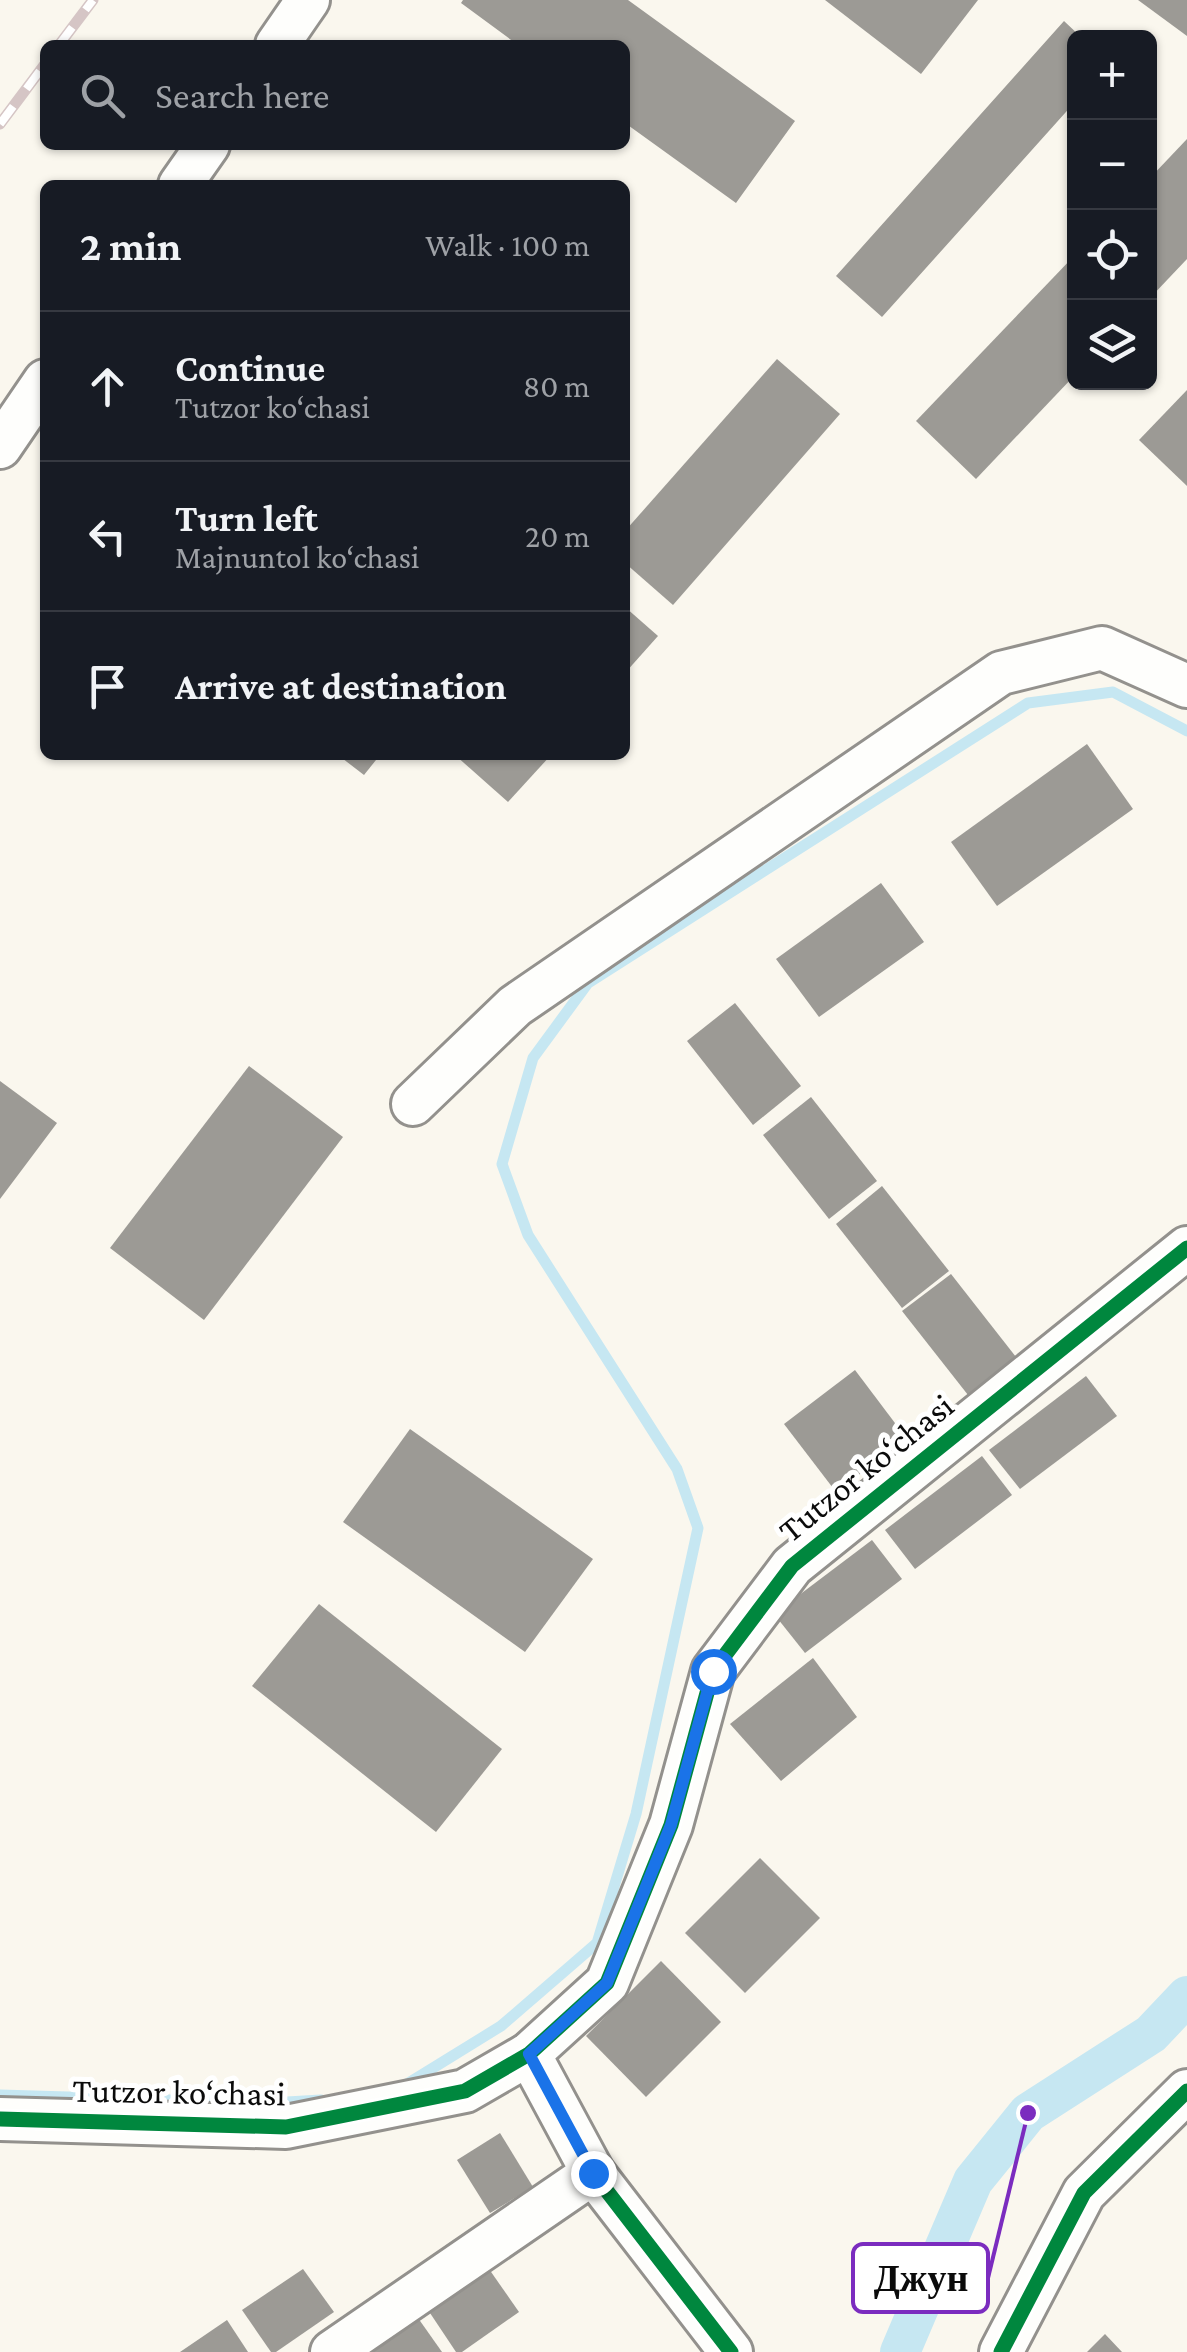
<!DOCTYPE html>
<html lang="en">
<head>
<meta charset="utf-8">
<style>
  body { margin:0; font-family:"Crimson Pro",serif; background:#242831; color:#f1f3f6 }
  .controls { position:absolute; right:30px; top:30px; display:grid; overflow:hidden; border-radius:15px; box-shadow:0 2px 8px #0004 }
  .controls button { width:90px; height:90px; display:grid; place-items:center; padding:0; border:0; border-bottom:2px solid #363941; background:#171b24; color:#f1f3f6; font:50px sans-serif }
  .stop { position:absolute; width:30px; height:30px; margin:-22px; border:8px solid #1a73e8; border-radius:50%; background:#fff }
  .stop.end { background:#1a73e8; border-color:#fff; box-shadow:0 2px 10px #0008 }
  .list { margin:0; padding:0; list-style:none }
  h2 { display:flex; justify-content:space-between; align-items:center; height:130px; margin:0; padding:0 40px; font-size:42px }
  h2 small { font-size:32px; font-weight:400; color:#9ea1a6 }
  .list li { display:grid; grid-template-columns:65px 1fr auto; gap:30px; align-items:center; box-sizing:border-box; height:150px; padding:0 40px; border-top:2px solid #363941 }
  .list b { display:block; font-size:38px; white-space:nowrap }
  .list p { margin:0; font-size:32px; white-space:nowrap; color:#9ea1a6 }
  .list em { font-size:32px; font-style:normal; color:#9ea1a6 }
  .icon { flex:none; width:55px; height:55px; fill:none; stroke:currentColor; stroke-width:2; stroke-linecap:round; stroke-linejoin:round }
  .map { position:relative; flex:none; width:1187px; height:2352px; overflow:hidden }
  .search { position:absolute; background:#171b24; box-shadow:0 2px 8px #0004; left:40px; top:40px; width:590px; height:110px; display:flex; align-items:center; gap:25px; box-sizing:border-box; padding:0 35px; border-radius:15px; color:#9ea1a6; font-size:38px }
  .panel { position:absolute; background:#171b24; box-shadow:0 2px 8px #0004; left:40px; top:180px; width:590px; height:580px; border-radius:15px }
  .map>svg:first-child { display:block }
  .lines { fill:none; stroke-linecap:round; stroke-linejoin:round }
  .stream { stroke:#c6e7f2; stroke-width:11 }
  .canal { stroke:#c6e7f2; stroke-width:40 }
  .building { fill:#9c9a95 }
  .minor-casing { stroke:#93918d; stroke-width:48 }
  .minor { stroke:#fefefc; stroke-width:42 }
  .rail-casing { stroke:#d5c5c5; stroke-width:11 }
  .rail { stroke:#fff; stroke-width:8; stroke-dasharray:22; stroke-linecap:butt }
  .cycleway-casing { stroke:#fff; stroke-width:21 }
  .cycleway { stroke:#00873e; stroke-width:15 }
  .route { stroke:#1a73e8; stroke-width:12 }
  .labels { text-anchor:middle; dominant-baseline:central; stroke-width:10; stroke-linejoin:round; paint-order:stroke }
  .street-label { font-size:35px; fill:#0b0b0b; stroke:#fff }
  .leader { fill:none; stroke:#7b2cbf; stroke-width:4 }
  .callout-dot { fill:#7b2cbf; stroke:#fff; stroke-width:4 }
  .callout { fill:#fff; stroke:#7b2cbf; stroke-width:4 }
  .callout-label { font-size:38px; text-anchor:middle; font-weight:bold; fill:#0b0b0b }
</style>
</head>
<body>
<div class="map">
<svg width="1187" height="2352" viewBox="0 0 1187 2352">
  <rect width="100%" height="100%" fill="#faf7ee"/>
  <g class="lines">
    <g class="stream">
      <path d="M 407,2084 L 501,2026 L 597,1943 L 636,1814 L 698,1528 L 677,1469 L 528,1235 L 502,1164 L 533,1058 L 588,983 L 1028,703 L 1113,692 L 1187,731"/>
      <path d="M 0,2095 L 270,2103 L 321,2100"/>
    </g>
    <path class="canal" d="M 900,2352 L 973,2181 L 1028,2113 L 1151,2034 L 1187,1996"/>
  </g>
  <g class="building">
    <path d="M 463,0 L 628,0 L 795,121 L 736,203 L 625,123 L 625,45 L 518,45 L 461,3 Z"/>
    <path d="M 825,0 L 978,0 L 921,74 Z"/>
    <path d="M 1138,0 L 1187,0 L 1187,36 Z"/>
    <path d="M 1064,21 L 1082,38 L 1074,38 L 1074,103 L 882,317 L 836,276 Z"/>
    <path d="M 1187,139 L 1187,259 L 1150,298 L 1150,178 Z"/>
    <path d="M 1074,256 L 1074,376 L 976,479 L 916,421 Z"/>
    <path d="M 777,359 L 840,414 L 673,605 L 625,563 L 625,531 Z"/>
    <path d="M 1187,390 L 1187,486 L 1139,440 Z"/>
    <path d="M 625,607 L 658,636 L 625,673 Z"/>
    <path d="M 1087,744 L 1133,809 L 997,906 L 951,842 Z"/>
    <path d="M 338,755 L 380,755 L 364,775 Z"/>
    <path d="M 455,755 L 551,755 L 508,802 Z"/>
    <path d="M 881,883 L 924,942 L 819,1017 L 776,959 Z"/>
    <path d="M 735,1003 L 801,1086 L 753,1125 L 687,1041 Z"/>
    <path d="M 249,1066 L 343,1137 L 204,1320 L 110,1248 Z"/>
    <path d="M 0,1081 L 57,1123 L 0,1199 Z"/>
    <path d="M 811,1097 L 877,1181 L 829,1219 L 763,1135 Z"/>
    <path d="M 882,1186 L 949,1271 L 902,1308 L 836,1224 Z"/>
    <path d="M 951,1274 L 1016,1357 L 968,1395 L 902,1311 Z"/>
    <path d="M 855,1370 L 907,1439 L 836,1492 L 784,1424 Z"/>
    <path d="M 1086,1376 L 1117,1416 L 1020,1489 L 989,1450 Z"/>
    <path d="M 410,1429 L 593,1559 L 525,1652 L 343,1522 Z"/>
    <path d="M 982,1456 L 1012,1495 L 915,1569 L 885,1530 Z"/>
    <path d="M 872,1540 L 902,1579 L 805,1653 L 774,1614 Z"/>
    <path d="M 319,1604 L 502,1749 L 436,1832 L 252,1686 Z"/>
    <path d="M 813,1658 L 857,1717 L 781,1781 L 730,1724 Z"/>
    <path d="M 760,1858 L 820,1918 L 745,1993 L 685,1933 Z"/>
    <path d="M 661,1961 L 721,2022 L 646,2097 L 586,2036 Z"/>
    <path d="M 500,2133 L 533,2187 L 490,2213 L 457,2160 Z"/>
    <path d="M 303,2269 L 334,2312 L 276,2352 L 271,2352 L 242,2310 Z"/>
    <path d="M 489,2269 L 519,2312 L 462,2352 L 456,2352 L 428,2310 Z"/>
    <path d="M 418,2318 L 442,2352 L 367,2352 Z"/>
    <path d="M 227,2320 L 248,2352 L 180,2352 Z"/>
    <path d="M 1105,2334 L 1122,2352 L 1087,2352 Z"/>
  </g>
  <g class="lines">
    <defs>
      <g id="minor">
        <path d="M 277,45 L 308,0"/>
        <path d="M 180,185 L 208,145"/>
        <path d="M 0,447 L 45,381"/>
        <path d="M 413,1104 L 515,1006 L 1001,673 L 1102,648 L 1187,686"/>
        <path d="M 0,2119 L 286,2127 L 465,2091 L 529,2054 L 607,1983 L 671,1825 L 713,1671 L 792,1566 L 1187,1248"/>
        <path d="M 593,2173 L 731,2352"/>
        <path d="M 332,2352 L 593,2173 L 529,2054"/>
        <path d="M 1001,2352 L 1084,2193 L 1187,2091"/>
      </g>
    </defs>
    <use href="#minor" class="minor-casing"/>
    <use href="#minor" class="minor"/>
    <defs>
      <g id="rail">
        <path d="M 59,45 L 93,0"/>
        <path d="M 0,124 L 45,64"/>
      </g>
    </defs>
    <use href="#rail" class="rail-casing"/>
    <use href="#rail" class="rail"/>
    <defs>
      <g id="cycleway">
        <path d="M 0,2119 L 286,2127 L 465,2091 L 529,2054 L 607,1983 L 671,1825 L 713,1671 L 792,1566 L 1187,1248"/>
        <path d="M 593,2173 L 731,2352"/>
        <path d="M 1001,2352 L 1084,2193 L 1187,2091"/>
      </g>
    </defs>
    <use href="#cycleway" class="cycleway-casing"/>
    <use href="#cycleway" class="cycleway"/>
  </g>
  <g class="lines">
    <path class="route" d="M 593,2173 L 529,2054 L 607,1983 L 671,1825 L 713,1671"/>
  </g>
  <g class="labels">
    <g class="street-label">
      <text transform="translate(866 1468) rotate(-39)">Tutzor ko‘chasi</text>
      <text transform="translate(179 2092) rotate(1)">Tutzor ko‘chasi</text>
    </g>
  </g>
  <path class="leader" d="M1028 2113L988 2278"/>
  <circle class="callout-dot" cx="1028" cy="2113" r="10"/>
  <rect class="callout" x="853" y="2244" width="135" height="68" rx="10"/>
  <g class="callout-label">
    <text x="921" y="2291">Джун</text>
  </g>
</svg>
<div class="controls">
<button>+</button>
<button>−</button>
<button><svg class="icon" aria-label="locate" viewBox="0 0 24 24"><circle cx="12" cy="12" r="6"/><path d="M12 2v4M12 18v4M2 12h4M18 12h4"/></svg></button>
<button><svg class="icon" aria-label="layers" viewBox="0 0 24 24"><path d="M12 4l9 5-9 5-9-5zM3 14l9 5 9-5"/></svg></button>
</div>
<div class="stop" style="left:713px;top:1671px"></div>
<div class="stop end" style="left:593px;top:2173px"></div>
<div class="search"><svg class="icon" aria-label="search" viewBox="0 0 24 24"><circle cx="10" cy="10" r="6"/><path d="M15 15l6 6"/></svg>Search here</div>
<section class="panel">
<h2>2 min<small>Walk · 100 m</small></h2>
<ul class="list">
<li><svg class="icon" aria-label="ahead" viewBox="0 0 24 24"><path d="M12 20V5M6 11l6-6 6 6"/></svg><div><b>Continue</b><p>Tutzor ko‘chasi</p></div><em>80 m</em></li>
<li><svg class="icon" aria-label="left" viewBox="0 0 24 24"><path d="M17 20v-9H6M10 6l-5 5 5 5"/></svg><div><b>Turn left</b><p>Majnuntol ko‘chasi</p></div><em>20 m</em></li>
<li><svg class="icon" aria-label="arrive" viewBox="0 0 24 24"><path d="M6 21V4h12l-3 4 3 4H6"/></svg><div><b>Arrive at destination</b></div></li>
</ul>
</section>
</div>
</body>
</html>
